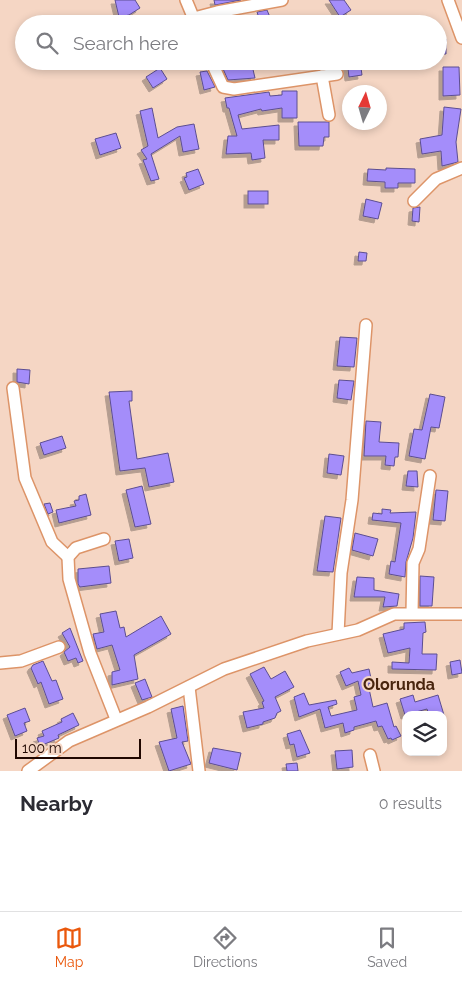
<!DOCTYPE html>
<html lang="en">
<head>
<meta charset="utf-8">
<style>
  body { margin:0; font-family:Raleway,sans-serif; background:#f2f2f3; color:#2b2b33 }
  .controls { position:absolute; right:15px; bottom:15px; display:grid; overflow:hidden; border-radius:10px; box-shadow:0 2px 8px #0003 }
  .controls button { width:45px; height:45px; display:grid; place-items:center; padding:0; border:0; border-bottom:1px solid #e1e1e2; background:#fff; color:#2b2b33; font:25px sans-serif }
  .compass { position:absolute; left:342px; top:85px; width:45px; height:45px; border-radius:50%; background:#fff; box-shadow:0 2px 8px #0003; rotate:5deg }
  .scale { position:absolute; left:15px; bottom:12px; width:126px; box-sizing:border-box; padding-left:5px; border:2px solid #200700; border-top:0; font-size:14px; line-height:18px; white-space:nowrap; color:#200700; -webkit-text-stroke:4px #f5d6c4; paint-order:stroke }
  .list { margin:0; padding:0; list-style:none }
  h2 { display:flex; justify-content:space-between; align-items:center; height:65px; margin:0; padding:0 20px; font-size:21px }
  h2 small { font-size:16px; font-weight:400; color:#7c7c81 }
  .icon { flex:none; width:28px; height:28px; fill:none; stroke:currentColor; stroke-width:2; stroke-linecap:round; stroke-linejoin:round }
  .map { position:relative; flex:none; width:462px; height:771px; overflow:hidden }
  .search { position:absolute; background:#fff; box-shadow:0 2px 8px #0003; left:15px; right:15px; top:15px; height:55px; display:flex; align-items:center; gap:12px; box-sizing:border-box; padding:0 18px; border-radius:28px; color:#7c7c81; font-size:19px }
  .sheet { height:140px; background:#fff }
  nav { display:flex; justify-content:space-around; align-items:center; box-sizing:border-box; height:70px; border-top:1px solid #e1e1e2; background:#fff; font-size:14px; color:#7c7c81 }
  nav a { display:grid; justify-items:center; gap:2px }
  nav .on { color:#ea580c }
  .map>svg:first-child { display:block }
  .building { fill:#a48dfa; stroke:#5c4e91; filter:url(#shadow) }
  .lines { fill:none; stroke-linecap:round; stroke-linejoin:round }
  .minor-casing { stroke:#dd9468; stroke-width:14 }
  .minor { stroke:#fff; stroke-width:11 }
  .labels { text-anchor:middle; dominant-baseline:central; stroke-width:4; stroke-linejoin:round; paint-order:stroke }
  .quarter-label { font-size:16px; font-weight:bold; fill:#49250e; stroke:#f5d6c4 }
</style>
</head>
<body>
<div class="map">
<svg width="462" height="771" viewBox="0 0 462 771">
  <defs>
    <filter id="shadow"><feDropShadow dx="-4" dy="4" stdDeviation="0" flood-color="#0004"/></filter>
  </defs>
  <rect width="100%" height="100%" fill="#f5d6c4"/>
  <g class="building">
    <path d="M 115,0 L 135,0 L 140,8 L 129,15 L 119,17 Z"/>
    <path d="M 214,0 L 241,0 L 215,5 Z"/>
    <path d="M 329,0 L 344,0 L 351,10 L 340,17 Z"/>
    <path d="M 267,10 L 272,22 L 261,24 L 257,12 Z"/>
    <path d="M 409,16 L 409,24 L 400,24 L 399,17 Z"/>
    <path d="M 438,38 L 446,39 L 446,54 L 438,54 Z"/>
    <path d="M 232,61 L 232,65 L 251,61 L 255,78 L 228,80 L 220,62 Z"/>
    <path d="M 347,61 L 360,61 L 362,75 L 349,77 Z"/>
    <path d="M 443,67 L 459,67 L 460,95 L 443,96 Z"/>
    <path d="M 160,68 L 167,79 L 153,88 L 146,77 Z"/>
    <path d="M 207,71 L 215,87 L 204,90 L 200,72 Z"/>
    <path d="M 282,91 L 297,91 L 297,118 L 282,118 L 282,108 L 262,111 L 261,109 L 238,115 L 242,129 L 279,125 L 279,140 L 263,140 L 265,158 L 252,160 L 251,153 L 226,154 L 228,136 L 237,136 L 229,108 L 227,108 L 225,98 L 269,92 L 270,96 L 282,95 Z"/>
    <path d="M 444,107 L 461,109 L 456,142 L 458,162 L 442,166 L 441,151 L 422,154 L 420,139 L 442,135 Z"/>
    <path d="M 152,108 L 158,138 L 177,127 L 194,124 L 199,149 L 183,152 L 180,136 L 151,154 L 159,179 L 151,181 L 143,160 L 147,159 L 141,150 L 148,146 L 140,111 Z"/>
    <path d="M 298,122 L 329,122 L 329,137 L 324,137 L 323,146 L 299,146 Z"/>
    <path d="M 116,133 L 121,148 L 100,155 L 95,139 Z"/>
    <path d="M 386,168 L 415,169 L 415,183 L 398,183 L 398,188 L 385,188 L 385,182 L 367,181 L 368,169 L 386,170 Z"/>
    <path d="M 198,169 L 204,184 L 189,190 L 184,178 L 187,177 L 186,173 Z"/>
    <rect x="248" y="191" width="20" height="13"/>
    <path d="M 366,199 L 382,203 L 378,219 L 363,216 Z"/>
    <path d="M 420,207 L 419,222 L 412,221 L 413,208 Z"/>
    <path d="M 359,252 L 367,253 L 366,261 L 358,261 Z"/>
    <path d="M 340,337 L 357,338 L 354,367 L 337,366 Z"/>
    <path d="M 17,369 L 30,370 L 29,384 L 17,382 Z"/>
    <path d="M 339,380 L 354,381 L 351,400 L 337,398 Z"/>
    <path d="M 132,391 L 132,401 L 129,401 L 137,459 L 168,453 L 174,482 L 149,487 L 145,468 L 120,471 L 109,392 Z"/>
    <path d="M 430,394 L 445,397 L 439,428 L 431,427 L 425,459 L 409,456 L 414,429 L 422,430 Z"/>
    <path d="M 366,421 L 381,422 L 379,442 L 399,443 L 398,457 L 395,457 L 394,466 L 385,465 L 386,456 L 364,456 Z"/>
    <path d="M 62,436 L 66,448 L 44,455 L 40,443 Z"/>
    <path d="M 329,454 L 344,456 L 341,475 L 327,473 Z"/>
    <path d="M 408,471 L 417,471 L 418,487 L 406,486 Z"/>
    <path d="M 142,486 L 151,524 L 135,527 L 126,490 Z"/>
    <path d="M 436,490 L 448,491 L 445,521 L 433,520 Z"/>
    <path d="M 86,494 L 91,515 L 59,523 L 56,510 L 76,506 L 74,501 L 79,500 L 79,496 Z"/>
    <path d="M 50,503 L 53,512 L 48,514 L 44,504 Z"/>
    <path d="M 382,509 L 391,510 L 390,513 L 416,512 L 413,538 L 406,562 L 405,577 L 389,574 L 391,561 L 395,562 L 401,523 L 372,520 L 373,513 L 382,514 Z"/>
    <path d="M 325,516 L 341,518 L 333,572 L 317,571 Z"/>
    <path d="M 355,533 L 378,539 L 373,556 L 352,550 Z"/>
    <path d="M 129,539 L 133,558 L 119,561 L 115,541 Z"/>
    <path d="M 109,566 L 111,583 L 80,587 L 78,584 L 78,569 Z"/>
    <path d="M 420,576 L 434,577 L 432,606 L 420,606 Z"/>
    <path d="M 357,577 L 374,578 L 374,590 L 399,594 L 397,606 L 383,607 L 385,597 L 354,597 Z"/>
    <path d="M 116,611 L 120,628 L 124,627 L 126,637 L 161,616 L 171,634 L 134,655 L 138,679 L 112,685 L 112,672 L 120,670 L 112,645 L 97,649 L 93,634 L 104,632 L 100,614 Z"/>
    <path d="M 425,622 L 426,632 L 423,633 L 422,654 L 437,654 L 436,670 L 392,669 L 392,662 L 409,663 L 410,648 L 388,653 L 383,634 L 404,629 L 404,623 Z"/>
    <path d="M 70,628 L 83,661 L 78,663 L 76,658 L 68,661 L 64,652 L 70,647 L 62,633 Z"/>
    <path d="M 460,660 L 462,673 L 452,675 L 450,662 Z"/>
    <path d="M 43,661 L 52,681 L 56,680 L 63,699 L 49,704 L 41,682 L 38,684 L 31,668 L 33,665 Z"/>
    <path d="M 264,667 L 271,679 L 285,671 L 294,687 L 275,697 L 281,711 L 277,713 L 275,718 L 263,722 L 263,724 L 247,728 L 243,712 L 264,708 L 262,702 L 264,701 L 250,674 Z"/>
    <path d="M 349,668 L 352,673 L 369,669 L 372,683 L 368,684 L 373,707 L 387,703 L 394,727 L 396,726 L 401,736 L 392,740 L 391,738 L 388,739 L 382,726 L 378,727 L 376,721 L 354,727 L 354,730 L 345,733 L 343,723 L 325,728 L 320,709 L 299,717 L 294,697 L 304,693 L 309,705 L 336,700 L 337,704 L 328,707 L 331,716 L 357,710 L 354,697 L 361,695 L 358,681 L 346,686 L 340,672 Z"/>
    <path d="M 145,679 L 152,697 L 142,700 L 135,683 Z"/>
    <path d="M 413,695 L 415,702 L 438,695 L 444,715 L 429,715 L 427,709 L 405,715 L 400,699 Z"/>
    <path d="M 183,706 L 188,741 L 182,742 L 191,764 L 169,771 L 159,742 L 177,738 L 171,709 Z"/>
    <path d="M 25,708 L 30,721 L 24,723 L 27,731 L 15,736 L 7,715 Z"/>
    <path d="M 73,713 L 79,725 L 58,735 L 59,738 L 40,746 L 37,738 L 44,736 L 42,731 L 62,722 L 61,719 Z"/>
    <path d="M 300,730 L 310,753 L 297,757 L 294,744 L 290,745 L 287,734 Z"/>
    <path d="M 213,748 L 241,753 L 237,770 L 209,763 Z"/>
    <path d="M 352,750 L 353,767 L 337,769 L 335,751 Z"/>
    <path d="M 297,763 L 298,771 L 287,771 L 286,764 Z"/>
  </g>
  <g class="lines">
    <defs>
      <g id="minor">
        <path d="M 186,0 L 196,24"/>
        <path d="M 448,0 L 462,38"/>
        <path d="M 194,18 L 217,12 L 282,0"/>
        <path d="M 211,61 L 223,87 L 234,89 L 337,74"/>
        <path d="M 322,76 L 329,115"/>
        <path d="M 414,201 L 436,179 L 462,168"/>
        <path d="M 13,388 L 25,478 L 52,542 L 68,557"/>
        <path d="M 104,539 L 76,548 L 68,557 L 69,579 L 90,653 L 116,719"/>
        <path d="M 412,613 L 413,563 L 419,549 L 430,476"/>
        <path d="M 338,634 L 341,573 L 352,500 L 366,325"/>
        <path d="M 0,663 L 21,661 L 59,647"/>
        <path d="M 189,687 L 199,771"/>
        <path d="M 370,755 L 374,771"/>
        <path d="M 28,771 L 69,741 L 148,707 L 224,669 L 307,641 L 358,630 L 394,614 L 462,614"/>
      </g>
    </defs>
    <use href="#minor" class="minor-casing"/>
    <use href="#minor" class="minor"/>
  </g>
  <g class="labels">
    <g class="quarter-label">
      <text x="399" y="684">Olorunda</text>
    </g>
  </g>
</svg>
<div class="controls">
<button><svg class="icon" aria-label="layers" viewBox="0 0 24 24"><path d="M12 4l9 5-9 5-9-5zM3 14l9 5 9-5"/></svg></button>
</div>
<svg class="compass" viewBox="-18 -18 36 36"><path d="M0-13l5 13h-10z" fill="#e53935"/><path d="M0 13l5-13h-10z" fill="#7c7c81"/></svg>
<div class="scale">100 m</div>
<div class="search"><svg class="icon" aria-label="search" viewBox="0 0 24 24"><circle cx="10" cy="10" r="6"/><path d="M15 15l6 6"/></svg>Search here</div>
</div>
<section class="sheet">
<h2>Nearby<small>0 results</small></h2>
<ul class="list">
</ul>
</section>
<nav>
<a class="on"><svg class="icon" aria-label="map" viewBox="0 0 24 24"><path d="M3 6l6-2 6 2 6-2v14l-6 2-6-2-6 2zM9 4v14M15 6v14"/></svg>Map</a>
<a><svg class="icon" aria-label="directions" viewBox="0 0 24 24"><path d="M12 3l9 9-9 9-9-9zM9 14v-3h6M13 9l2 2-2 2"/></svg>Directions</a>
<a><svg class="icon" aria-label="saved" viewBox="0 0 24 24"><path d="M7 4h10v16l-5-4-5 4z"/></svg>Saved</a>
</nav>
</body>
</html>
